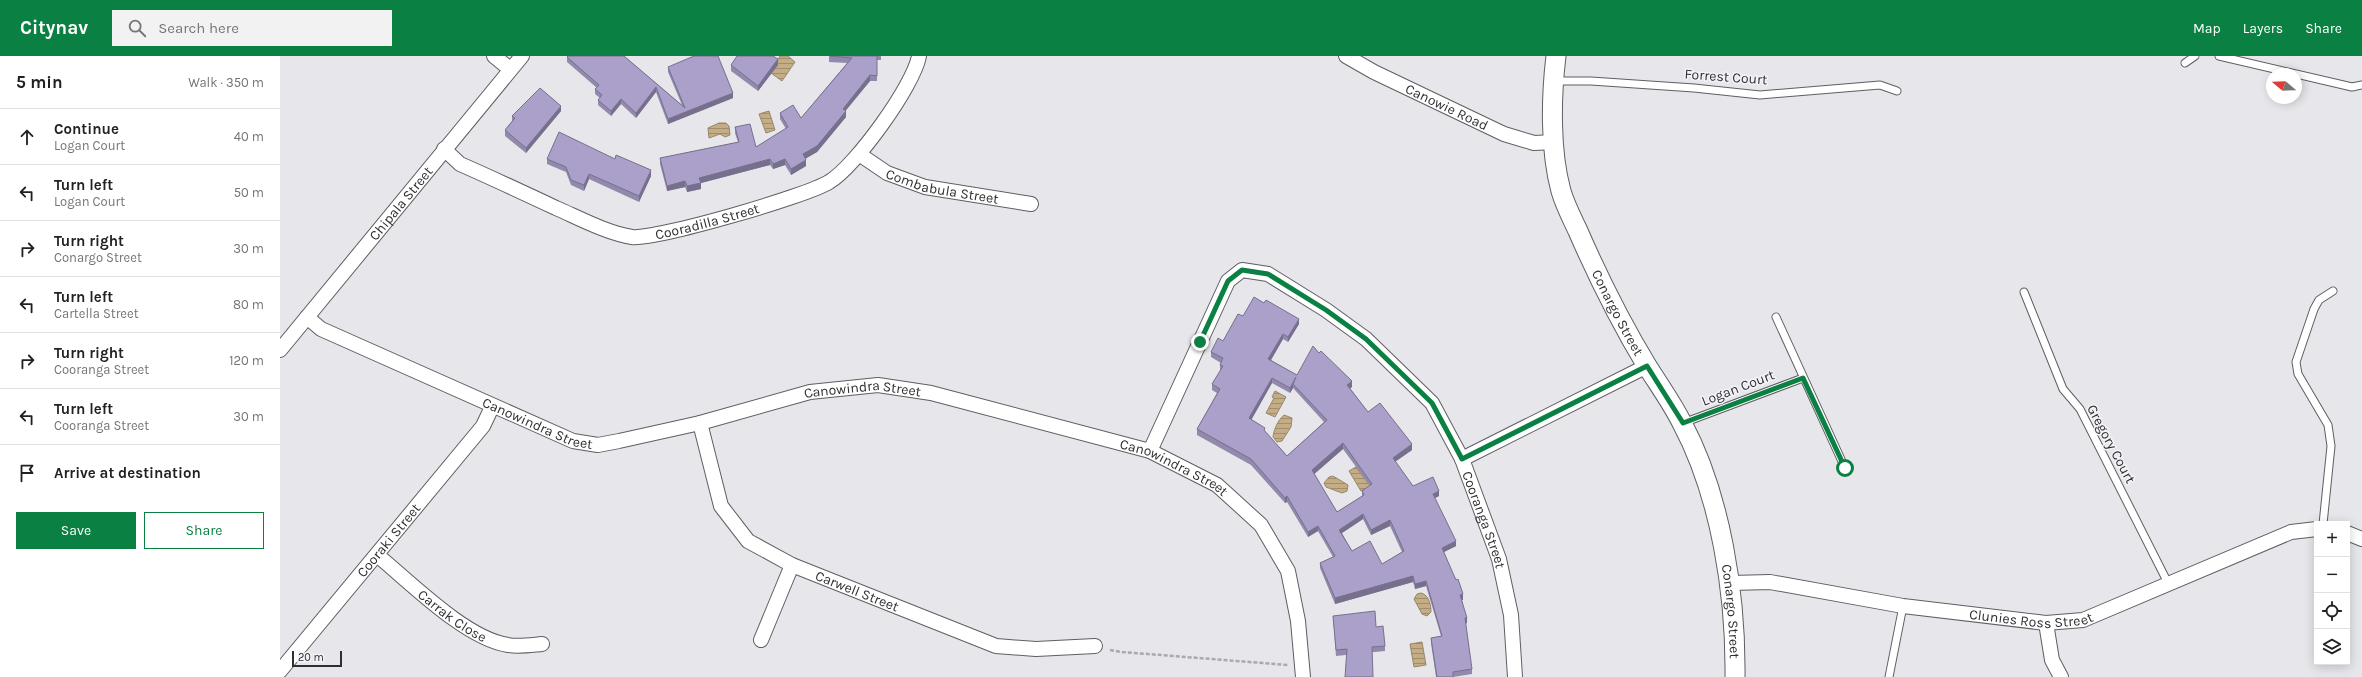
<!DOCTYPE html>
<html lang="en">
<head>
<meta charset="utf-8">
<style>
  body { margin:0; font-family:Karla,sans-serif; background:#f2f2f2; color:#202124 }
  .controls { position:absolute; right:12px; bottom:12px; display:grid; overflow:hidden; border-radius:0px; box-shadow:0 2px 10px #0003 }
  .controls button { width:36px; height:36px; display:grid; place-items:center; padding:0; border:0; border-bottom:1px solid #e0e0e0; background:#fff; color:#202124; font:20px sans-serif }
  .compass { position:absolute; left:1986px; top:12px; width:36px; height:36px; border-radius:50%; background:#fff; box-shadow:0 2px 10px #0003; rotate:289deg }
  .scale { position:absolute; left:12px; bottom:10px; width:50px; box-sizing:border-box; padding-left:4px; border:2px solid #2f2e30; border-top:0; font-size:11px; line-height:14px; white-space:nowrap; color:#2f2e30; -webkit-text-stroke:3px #f4f3f8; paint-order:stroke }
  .stop { position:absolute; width:12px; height:12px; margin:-9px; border:3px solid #0b8043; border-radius:50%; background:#fff }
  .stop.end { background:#0b8043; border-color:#fff; box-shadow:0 1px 4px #0008 }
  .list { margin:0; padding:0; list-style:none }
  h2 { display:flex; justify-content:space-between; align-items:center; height:52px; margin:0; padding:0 16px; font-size:17px }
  h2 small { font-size:13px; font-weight:400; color:#757577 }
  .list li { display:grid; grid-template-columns:26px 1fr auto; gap:12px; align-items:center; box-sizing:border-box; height:56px; padding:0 16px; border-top:1px solid #e0e0e0 }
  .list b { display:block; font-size:15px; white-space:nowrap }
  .list p { margin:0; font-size:13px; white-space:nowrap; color:#757577 }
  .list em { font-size:13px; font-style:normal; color:#757577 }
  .actions { display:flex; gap:8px; padding:12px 16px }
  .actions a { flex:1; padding:9px 0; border:1px solid #0b8043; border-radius:0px; text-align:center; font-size:14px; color:#0b8043 }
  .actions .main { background:#0b8043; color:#fff }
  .icon { flex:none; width:22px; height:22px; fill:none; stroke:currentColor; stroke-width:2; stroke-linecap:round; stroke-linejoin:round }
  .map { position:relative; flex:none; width:2082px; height:621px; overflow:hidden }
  header { display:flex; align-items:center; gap:24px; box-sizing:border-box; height:56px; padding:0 20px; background:#0b8043; color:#fff }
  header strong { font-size:19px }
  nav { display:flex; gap:22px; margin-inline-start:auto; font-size:14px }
  .search { width:280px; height:36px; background:#f2f2f2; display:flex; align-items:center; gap:10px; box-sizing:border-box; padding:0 14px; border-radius:0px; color:#757577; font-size:15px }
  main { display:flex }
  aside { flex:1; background:#fff }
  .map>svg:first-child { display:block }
  .water { fill:url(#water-rules); stroke:#97876c }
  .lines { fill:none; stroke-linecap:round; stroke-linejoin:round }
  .lane-casing { stroke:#5f5e62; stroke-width:9 }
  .street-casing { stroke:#5f5e62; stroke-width:16 }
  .secondary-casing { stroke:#5f5e62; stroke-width:21 }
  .path { stroke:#aaa9ad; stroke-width:2.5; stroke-dasharray:4 2; stroke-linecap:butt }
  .lane { stroke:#fff; stroke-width:7 }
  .street { stroke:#fff; stroke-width:14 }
  .secondary { stroke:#fff; stroke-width:19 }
  .wall { fill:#928aad; fill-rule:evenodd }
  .shaded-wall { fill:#77708d }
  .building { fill:#aaa0c9; stroke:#77708d; fill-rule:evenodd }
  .route { stroke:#0b8043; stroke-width:5 }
  .labels { text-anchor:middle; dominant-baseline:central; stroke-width:3; stroke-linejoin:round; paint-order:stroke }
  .street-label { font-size:14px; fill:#2f2e30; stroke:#f4f3f8 }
</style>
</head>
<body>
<header>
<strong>Citynav</strong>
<div class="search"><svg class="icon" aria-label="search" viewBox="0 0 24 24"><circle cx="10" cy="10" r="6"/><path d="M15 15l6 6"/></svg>Search here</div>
<nav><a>Map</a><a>Layers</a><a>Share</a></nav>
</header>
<main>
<aside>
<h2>5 min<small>Walk · 350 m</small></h2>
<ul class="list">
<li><svg class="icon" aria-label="ahead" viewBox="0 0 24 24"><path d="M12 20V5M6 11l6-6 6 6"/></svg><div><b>Continue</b><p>Logan Court</p></div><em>40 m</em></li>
<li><svg class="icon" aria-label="left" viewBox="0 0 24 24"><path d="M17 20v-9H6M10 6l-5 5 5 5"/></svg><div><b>Turn left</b><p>Logan Court</p></div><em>50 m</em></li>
<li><svg class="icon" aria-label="right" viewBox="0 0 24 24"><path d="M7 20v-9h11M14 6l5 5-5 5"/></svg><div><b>Turn right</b><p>Conargo Street</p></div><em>30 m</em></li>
<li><svg class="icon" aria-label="left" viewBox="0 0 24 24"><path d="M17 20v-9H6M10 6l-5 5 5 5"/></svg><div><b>Turn left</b><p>Cartella Street</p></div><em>80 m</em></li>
<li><svg class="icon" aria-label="right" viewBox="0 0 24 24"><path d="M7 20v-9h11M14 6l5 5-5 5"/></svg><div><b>Turn right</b><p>Cooranga Street</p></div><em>120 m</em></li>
<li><svg class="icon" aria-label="left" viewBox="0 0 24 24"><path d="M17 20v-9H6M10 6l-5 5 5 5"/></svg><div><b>Turn left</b><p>Cooranga Street</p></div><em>30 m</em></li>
<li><svg class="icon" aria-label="arrive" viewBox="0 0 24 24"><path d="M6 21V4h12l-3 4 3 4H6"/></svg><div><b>Arrive at destination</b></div></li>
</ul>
<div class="actions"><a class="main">Save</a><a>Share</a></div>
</aside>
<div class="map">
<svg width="2082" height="621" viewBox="0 0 2082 621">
  <defs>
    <pattern id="water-rules" width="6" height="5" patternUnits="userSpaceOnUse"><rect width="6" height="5" fill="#c4ad85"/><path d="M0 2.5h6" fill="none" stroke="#a08d6d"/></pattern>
  </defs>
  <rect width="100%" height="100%" fill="#e7e6eb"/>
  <g class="water">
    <path d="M 500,0 L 508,0 L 515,6 L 502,25 L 491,17 Z"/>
    <path d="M 489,55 L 495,74 L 486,77 L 479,58 Z"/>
    <path d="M 439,67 L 446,67 L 449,70 L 450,79 L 445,81 L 440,78 L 429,82 L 428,72 Z"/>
    <path d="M 995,335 L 1006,341 L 995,361 L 986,357 L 994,342 L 992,341 Z"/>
    <path d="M 1004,359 L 1012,362 L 1011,371 L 1002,385 L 997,386 L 993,381 C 994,373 998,364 1004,359 Z"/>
    <path d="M 1076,411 L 1090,430 L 1081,435 L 1069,415 Z"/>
    <path d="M 1053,420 L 1068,429 L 1067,435 L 1062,437 L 1046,431 L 1044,427 L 1049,421 Z"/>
    <path d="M 1141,537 C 1149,539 1151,549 1151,556 L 1147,560 L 1142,558 L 1134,543 L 1137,538 Z"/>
    <path d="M 1142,586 L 1146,609 L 1134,611 L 1130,588 Z"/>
  </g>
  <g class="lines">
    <defs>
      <g id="lane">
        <path d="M 1939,0 L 2072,31 L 2082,29"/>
        <path d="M 1905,7 L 1915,0"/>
        <path d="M 1275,25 L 1311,25 L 1414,32 L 1480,39 L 1600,29 L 1617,35"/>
        <path d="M 1744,236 L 1783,333 L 1800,353 L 1889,529"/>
        <path d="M 1496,261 L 1565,412"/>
        <path d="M 1403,367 L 1523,322"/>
        <path d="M 2043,468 L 2051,390 L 2048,369 L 2018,318 L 2016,306 L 2034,253 L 2039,244 L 2053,235"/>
        <path d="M 1609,621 L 1623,550"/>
      </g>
      <g id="street">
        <path d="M 214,0 L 230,13"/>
        <path id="s1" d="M 1066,0 L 1094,16 L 1224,78 L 1254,87 L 1274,86"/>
        <path id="s2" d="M 164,93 L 180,108 C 212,122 244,137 276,152 C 299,162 327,177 352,181 C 375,184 527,140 549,126 C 575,111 634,29 639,0"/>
        <path id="s3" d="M 579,98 L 607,117 L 645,131 L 751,148"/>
        <path id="s4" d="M 27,261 L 41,273 L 293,385 L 318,389 L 339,385 L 420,367 L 530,336 L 598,329 L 651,337 L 870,395 L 937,429 L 981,469 L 1008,515 L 1018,565 L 1023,621"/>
        <path id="s5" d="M 0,294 L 242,0"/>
        <path id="s6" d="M 420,367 L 441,450 L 468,485 L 512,509 L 716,590 L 756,593 L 815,590"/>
        <path id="s7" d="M 870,395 L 948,225 L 962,214 L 988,218 L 1046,254 L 1086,283 L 1152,347 L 1182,403 L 1219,503 L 1231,559 L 1235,621"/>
        <path d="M 1182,403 L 1367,310"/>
        <path d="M 2067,477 L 2082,483"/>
        <path id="s8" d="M 97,499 C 130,526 186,583 228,589 C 238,591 251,589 262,588"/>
        <path id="s9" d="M 1451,527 L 1490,526 L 1623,550 L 1766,567 L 1803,564 L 2011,476 L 2037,473"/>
        <path d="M 1766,567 L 1772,604 L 1781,621"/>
        <path d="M 481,584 L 512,509"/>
        <path id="s10" d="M 0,615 L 203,370 L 212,351"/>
      </g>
      <g id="secondary">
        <path id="s11" d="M 1276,0 C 1271,41 1270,95 1281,135 C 1285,149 1292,162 1298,175 C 1318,221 1341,267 1367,310 C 1379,329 1392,347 1402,367 C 1441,440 1456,539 1455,621"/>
      </g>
    </defs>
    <use href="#lane" class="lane-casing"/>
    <use href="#street" class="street-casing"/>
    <use href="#secondary" class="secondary-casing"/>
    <path class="path" d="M 830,594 L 842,596 L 1008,609"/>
    <use href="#lane" class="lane"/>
    <use href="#street" class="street"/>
    <use href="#secondary" class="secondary"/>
  </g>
  <g class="wall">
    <path d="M 344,0 L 402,49 L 388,16 L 388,11 L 453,42 L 388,68 L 376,36 L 356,62 L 341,48 L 331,60 L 318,49 L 318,44 L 320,42 L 315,38 L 315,33 L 317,32 L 287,6 L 287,1 Z"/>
    <path d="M 549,0 L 601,0 L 601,4 L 597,4 L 597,25 L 590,25 L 565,55 L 566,61 L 537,96 L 525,103 L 526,110 L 511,119 L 505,109 L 493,113 L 490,109 L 421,127 L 421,133 L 407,136 L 405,131 L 387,135 L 380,108 L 380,102 L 458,86 L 455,77 L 455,71 L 476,91 L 506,73 L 500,63 L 500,57 L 521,62 L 567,7 L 549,6 Z"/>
    <path d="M 496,2 L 498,9 L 478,35 L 451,15 L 451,9 Z"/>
    <path d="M 281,55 L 246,97 L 225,80 L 225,74 L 232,65 L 232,60 Z"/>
    <path d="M 267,103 L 371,120 L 359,146 L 309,123 L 304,135 L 291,129 L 286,116 L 267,108 Z"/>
    <path d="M 963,260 L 1019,268 L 1008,286 L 1003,283 L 991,304 L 1017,319 L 1072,331 L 1070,332 L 1088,356 L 1132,394 L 1115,406 L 1133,430 L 1159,440 L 1155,442 L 1176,490 L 1164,496 L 1183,544 L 1182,544 L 1187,567 L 1185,567 L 1192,613 L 1192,618 L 1173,621 L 1156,621 L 1151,587 L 1151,582 L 1161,580 L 1146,530 L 1135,533 L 1133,526 L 1055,548 L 1040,512 L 1040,507 L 1053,501 L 1038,475 L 1028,481 L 1007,446 L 1005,447 L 971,409 L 917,379 L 917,373 L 937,337 L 932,334 L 932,328 L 941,314 L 940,314 L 940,309 L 941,307 L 931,301 L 931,296 L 943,285 ZM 992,327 L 1010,337 L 1013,332 L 1044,366 L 1007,400 L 985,376 L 971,364 ZM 1063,393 L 1090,430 L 1082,435 L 1082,440 L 1057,456 L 1034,418 ZM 1083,463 L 1091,479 L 1110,470 L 1122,496 L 1102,508 L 1072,495 L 1062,477 Z"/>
    <path d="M 1053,560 L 1096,571 L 1105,590 L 1105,595 L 1056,600 Z"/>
  </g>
  <g class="shaded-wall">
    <path d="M 498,3 L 498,9 L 478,35 L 478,30 Z"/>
    <path d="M 590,19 L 590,25 L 563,58 L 563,53 Z"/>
    <path d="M 376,31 L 376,36 L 356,62 L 356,57 Z"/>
    <path d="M 453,37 L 453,42 L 388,68 L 388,63 Z"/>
    <path d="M 341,43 L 341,48 L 331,60 L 331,55 Z"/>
    <path d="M 281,50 L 281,55 L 246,97 L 246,92 Z"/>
    <path d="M 566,55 L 566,61 L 537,96 L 523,104 L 523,98 Z"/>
    <path d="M 490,103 L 490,109 L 421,127 L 421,133 L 407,136 L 407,130 L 419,122 Z"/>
    <path d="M 505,103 L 505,109 L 493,113 L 493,108 Z"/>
    <path d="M 526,104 L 526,110 L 511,119 L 511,113 Z"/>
    <path d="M 371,114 L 371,120 L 359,146 L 359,140 Z"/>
    <path d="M 309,118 L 309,123 L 304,135 L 304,129 Z"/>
    <path d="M 405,125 L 405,131 L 387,135 L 387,130 Z"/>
    <path d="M 1019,263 L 1019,268 L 1008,286 L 1008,281 Z"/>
    <path d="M 1003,278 L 1003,283 L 988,309 L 988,303 Z"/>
    <path d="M 992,322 L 992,327 L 969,368 L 969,362 Z"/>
    <path d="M 1072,325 L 1072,331 L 1067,335 L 1067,329 Z"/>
    <path d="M 1013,328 L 1013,332 L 1010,337 L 1010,332 Z"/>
    <path d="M 1063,387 L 1063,393 L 1032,420 L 1032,414 Z"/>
    <path d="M 1132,388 L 1132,394 L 1113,407 L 1113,402 Z"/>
    <path d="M 1159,435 L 1159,440 L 1153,443 L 1153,438 Z"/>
    <path d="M 1007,440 L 1007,446 L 1005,447 L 1005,442 Z"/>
    <path d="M 1083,458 L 1083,463 L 1059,479 L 1059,474 Z"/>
    <path d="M 1110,464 L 1110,470 L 1091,479 L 1091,474 Z"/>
    <path d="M 1038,470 L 1038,475 L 1028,481 L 1028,476 Z"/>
    <path d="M 1176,485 L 1176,490 L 1162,497 L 1162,492 Z"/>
    <path d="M 1133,520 L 1133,526 L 1055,548 L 1055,542 Z"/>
    <path d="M 1146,525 L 1146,530 L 1135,533 L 1135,528 Z"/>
    <path d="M 1183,538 L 1183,544 L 1180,544 L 1180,539 Z"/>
    <path d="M 1185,562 L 1187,562 L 1187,567 L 1185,568 Z"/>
  </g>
  <g class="building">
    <path d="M 288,0 L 344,0 L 405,52 L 388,11 L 414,0 L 438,0 L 453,37 L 388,63 L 376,31 L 356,57 L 341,43 L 331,55 L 318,44 L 322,39 L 315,33 L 319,29 L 287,1 Z"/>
    <path d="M 457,0 L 494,0 L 494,1 L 498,3 L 478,30 L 451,9 Z"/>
    <path d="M 550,0 L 597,0 L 597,20 L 590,19 L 563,53 L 566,55 L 537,90 L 523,98 L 526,104 L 511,113 L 505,103 L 493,108 L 490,103 L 419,122 L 421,127 L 407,130 L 405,125 L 387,130 L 380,102 L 459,86 L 455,71 L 470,68 L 476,91 L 508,71 L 500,57 L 513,49 L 521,62 L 572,2 Z"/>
    <path d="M 260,32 L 281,50 L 246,92 L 225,74 L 235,62 L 232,60 Z"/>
    <path d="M 279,76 L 335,103 L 336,99 L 371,114 L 359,140 L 309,118 L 304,129 L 291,124 L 286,111 L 267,103 Z"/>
    <path d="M 974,241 L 984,247 L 986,244 L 1019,263 L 1008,281 L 1003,278 L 988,303 L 1017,319 L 1033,290 L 1039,297 L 1041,295 L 1072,325 L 1067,329 L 1088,356 L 1100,347 L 1132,388 L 1113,402 L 1133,430 L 1153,421 L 1159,435 L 1153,438 L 1176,485 L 1162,492 L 1176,524 L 1178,523 L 1183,538 L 1180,539 L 1187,562 L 1185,562 L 1192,613 L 1173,616 L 1173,621 L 1157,621 L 1151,582 L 1162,580 L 1146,525 L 1135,528 L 1133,520 L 1055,542 L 1040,507 L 1055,500 L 1038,470 L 1028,476 L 1007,440 L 1005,442 L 971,403 L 917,373 L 940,333 L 932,328 L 943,310 L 940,309 L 943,302 L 931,296 L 938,282 L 943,285 L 958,258 L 963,260 ZM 1016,321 L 1013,328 L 1047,364 L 1007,400 L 984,374 L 985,372 L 969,362 L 992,322 L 1010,332 ZM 1063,387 L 1092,428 L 1082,435 L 1084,439 L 1057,456 L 1032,414 ZM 1083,458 L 1091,474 L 1110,464 L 1124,495 L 1102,508 L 1090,485 L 1072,495 L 1059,474 Z"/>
    <path d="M 1095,555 L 1096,571 L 1103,570 L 1105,590 L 1092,591 L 1093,621 L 1065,621 L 1067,593 L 1056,594 L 1053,560 Z"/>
  </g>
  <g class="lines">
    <path class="route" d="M 920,286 L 948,225 L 962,214 L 988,218 L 1046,254 L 1086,283 L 1152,347 L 1182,403 L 1367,310 L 1403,367 L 1523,322 L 1565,412"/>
  </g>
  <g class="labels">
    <g class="street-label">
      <text transform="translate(1446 21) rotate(4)">Forrest Court</text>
      <text stroke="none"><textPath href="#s1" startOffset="113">Canowie Road</textPath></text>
      <text stroke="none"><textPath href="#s3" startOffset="91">Combabula Street</textPath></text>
      <text stroke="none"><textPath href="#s5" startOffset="190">Chipala Street</textPath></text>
      <text stroke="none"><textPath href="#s2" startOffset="286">Cooradilla Street</textPath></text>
      <text stroke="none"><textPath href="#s11" startOffset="270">Conargo Street</textPath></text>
      <text transform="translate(1458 332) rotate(-21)">Logan Court</text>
      <text stroke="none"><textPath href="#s4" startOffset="591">Canowindra Street</textPath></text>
      <text stroke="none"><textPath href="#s4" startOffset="255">Canowindra Street</textPath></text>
      <text transform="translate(1831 388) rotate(62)">Gregory Court</text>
      <text stroke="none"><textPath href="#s4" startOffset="915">Canowindra Street</textPath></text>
      <text stroke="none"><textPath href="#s7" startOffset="569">Cooranga Street</textPath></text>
      <text stroke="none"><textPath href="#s10" startOffset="170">Cooraki Street</textPath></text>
      <text stroke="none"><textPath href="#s6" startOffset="250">Carwell Street</textPath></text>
      <text stroke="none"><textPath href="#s11" startOffset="594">Conargo Street</textPath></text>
      <text stroke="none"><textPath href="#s9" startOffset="303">Clunies Ross Street</textPath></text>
      <text stroke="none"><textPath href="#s8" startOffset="97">Carrak Close</textPath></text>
    </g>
  </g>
</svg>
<div class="controls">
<button>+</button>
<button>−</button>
<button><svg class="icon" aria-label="locate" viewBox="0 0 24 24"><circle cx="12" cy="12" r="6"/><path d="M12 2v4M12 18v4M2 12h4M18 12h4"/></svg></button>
<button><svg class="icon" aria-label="layers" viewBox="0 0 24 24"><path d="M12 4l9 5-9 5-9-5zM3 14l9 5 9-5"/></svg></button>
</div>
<svg class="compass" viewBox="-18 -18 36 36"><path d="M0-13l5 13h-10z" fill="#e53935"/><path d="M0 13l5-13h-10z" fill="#757577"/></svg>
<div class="scale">20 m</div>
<div class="stop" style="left:1565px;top:412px"></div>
<div class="stop end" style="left:920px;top:286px"></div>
</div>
</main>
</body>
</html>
